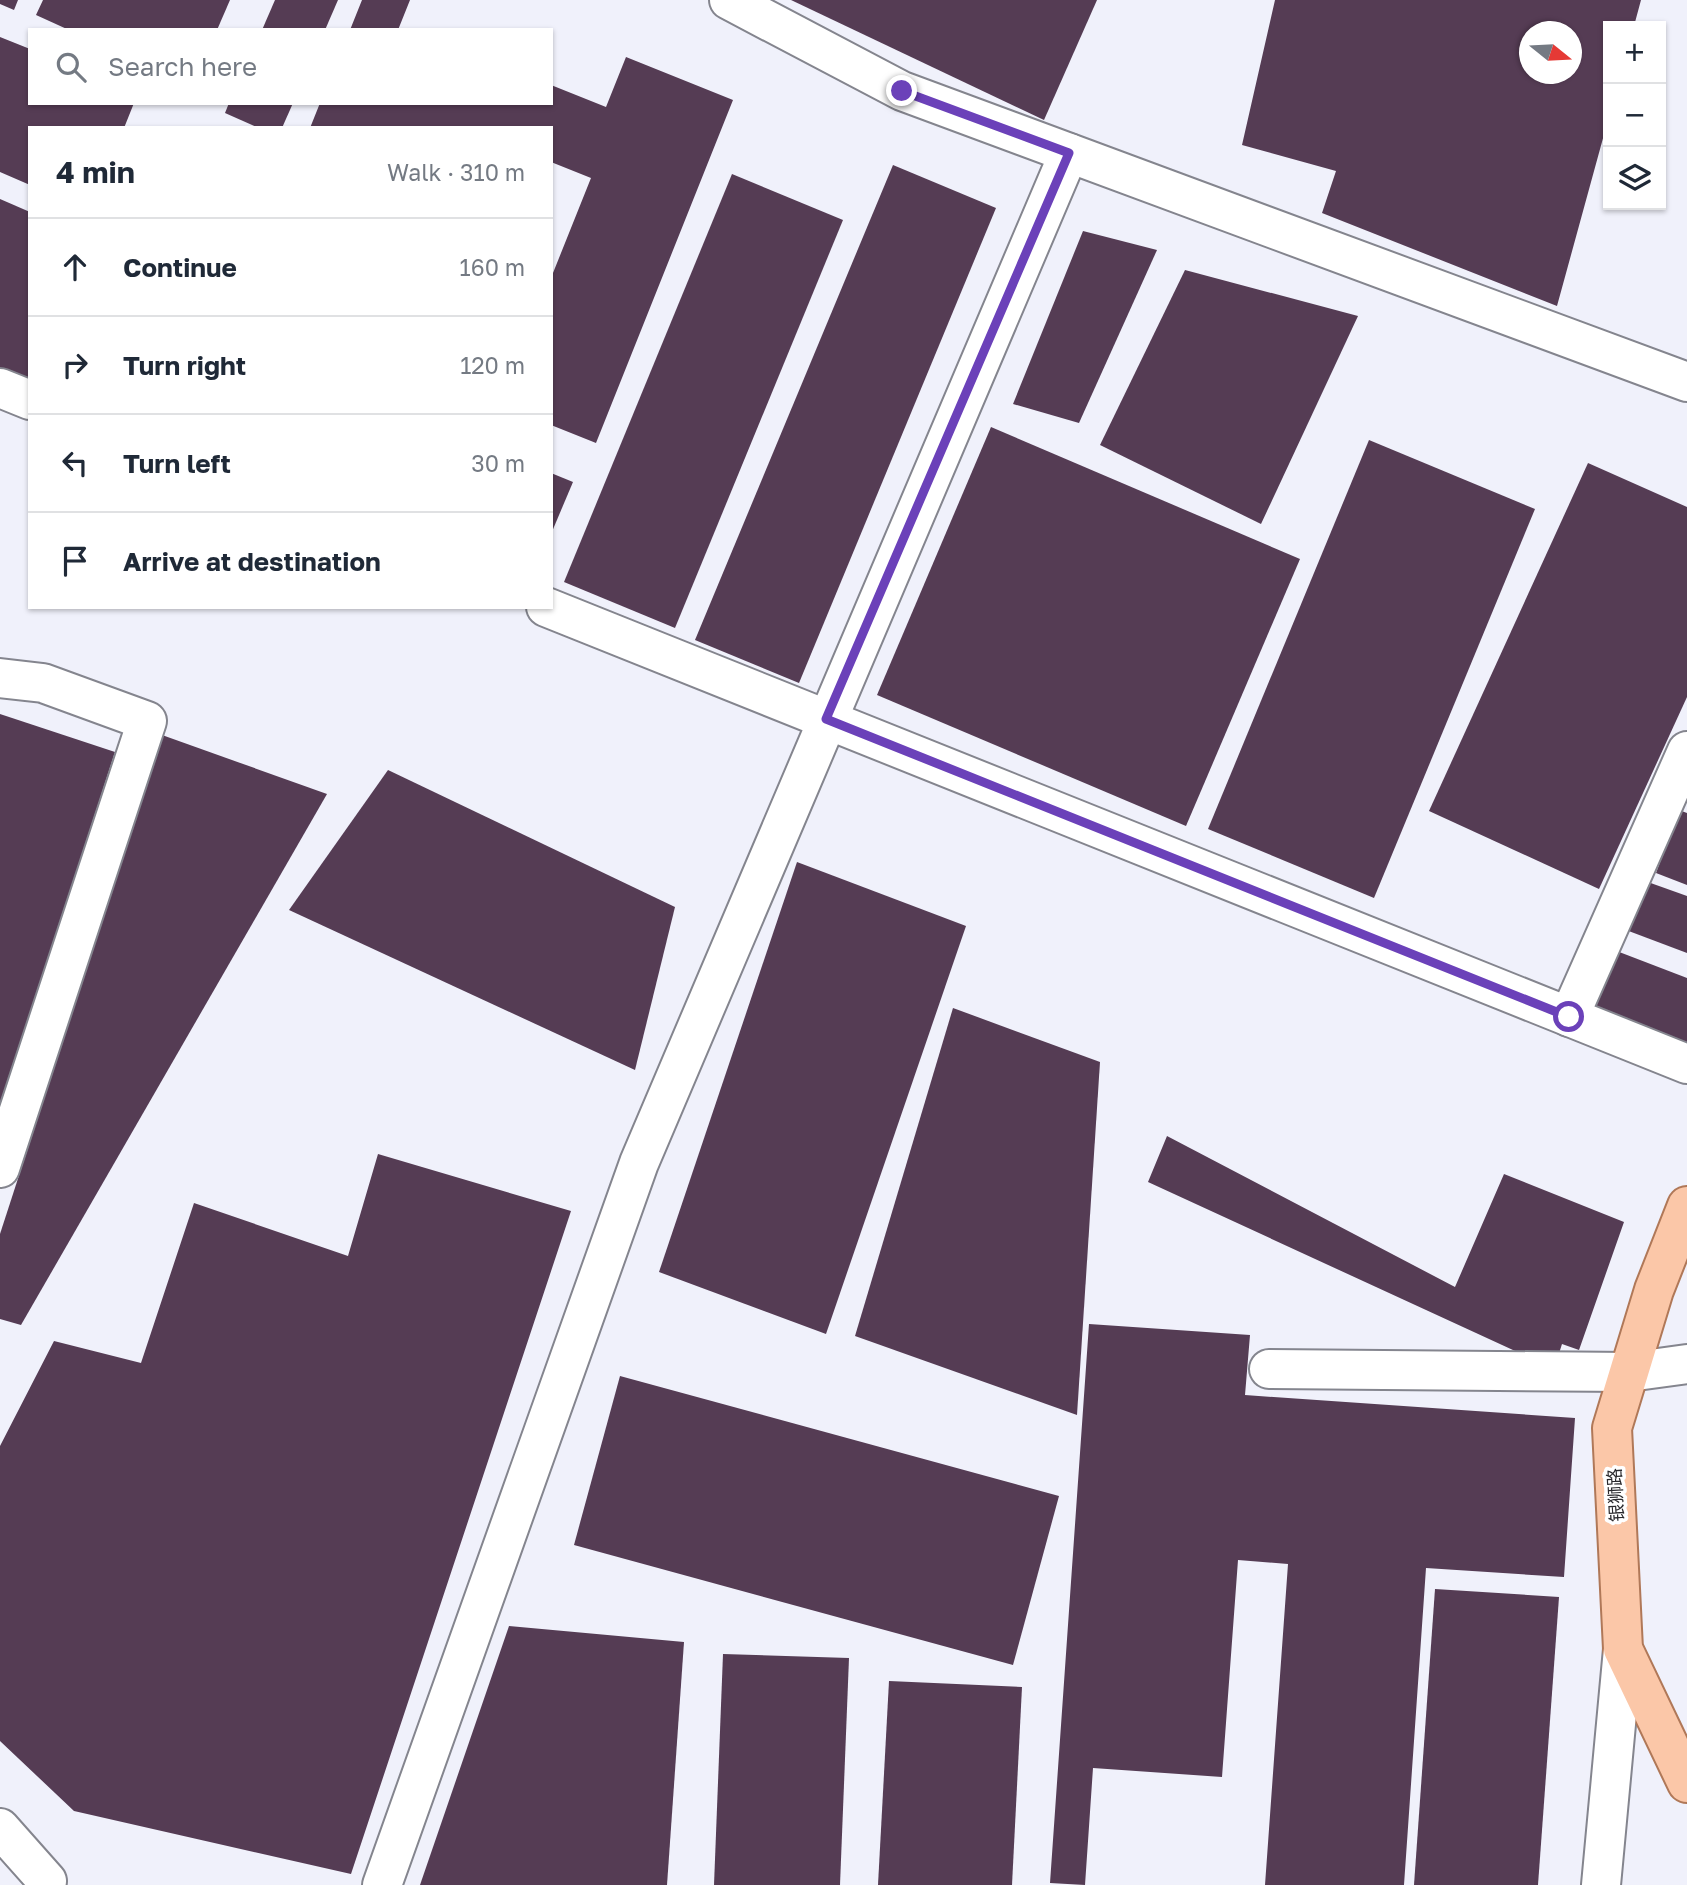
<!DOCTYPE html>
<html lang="en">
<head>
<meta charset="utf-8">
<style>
  body { margin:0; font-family:"Golos Text","Noto Sans SC",sans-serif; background:#f6f6f7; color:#1f2937 }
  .controls { position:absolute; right:21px; top:21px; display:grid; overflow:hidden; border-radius:0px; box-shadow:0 2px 5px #0004 }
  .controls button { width:63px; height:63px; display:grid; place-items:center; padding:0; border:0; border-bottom:2px solid #e0e1e3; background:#fff; color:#1f2937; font:35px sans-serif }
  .compass { position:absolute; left:1519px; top:21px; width:63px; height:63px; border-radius:50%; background:#fff; box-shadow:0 2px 5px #0004; rotate:108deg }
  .stop { position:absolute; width:21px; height:21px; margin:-16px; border:5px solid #6b41b9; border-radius:50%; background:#fff }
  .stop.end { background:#6b41b9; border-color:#fff; box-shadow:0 2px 7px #0008 }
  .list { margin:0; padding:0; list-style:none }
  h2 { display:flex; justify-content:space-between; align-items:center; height:91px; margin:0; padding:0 28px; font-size:30px }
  h2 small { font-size:23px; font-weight:400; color:#747a83 }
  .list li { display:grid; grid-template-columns:46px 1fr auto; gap:21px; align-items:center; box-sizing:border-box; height:98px; padding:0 28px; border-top:2px solid #e0e1e3 }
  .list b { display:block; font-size:26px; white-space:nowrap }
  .list em { font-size:23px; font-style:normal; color:#747a83 }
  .icon { flex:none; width:38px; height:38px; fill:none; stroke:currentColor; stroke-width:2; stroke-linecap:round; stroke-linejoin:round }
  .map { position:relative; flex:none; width:1687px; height:1885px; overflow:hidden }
  .search { position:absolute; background:#fff; box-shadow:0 2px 5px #0004; left:28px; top:28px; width:525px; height:77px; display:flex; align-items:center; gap:18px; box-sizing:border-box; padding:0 24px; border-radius:0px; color:#747a83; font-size:26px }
  .panel { position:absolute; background:#fff; box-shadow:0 2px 5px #0004; left:28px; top:126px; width:525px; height:483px; border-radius:0px }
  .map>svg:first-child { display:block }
  .building { fill:#553c54; fill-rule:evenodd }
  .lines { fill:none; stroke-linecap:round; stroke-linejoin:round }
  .minor-casing { stroke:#84858e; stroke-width:42 }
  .major-casing { stroke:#b07858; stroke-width:42 }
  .minor { stroke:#fff; stroke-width:38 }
  .major { stroke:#fbc7a8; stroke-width:38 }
  .route { stroke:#6b41b9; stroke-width:9 }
  .labels { text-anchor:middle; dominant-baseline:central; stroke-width:7; stroke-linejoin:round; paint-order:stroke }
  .street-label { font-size:18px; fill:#2a2a2e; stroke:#fff }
</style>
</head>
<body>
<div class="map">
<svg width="1687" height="1885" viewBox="0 0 1687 1885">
  <rect width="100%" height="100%" fill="#f0f1fb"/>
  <g class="building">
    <path d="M 0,0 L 18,0 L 14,10 L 0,4 Z"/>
    <path d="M 43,0 L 230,0 L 217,30 L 69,30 L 36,15 Z"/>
    <path d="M 275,0 L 338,0 L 325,30 L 262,30 Z"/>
    <path d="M 362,0 L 410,0 L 398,30 L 350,30 Z"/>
    <path d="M 791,0 L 1097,0 L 1044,120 Z"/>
    <path d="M 1275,0 L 1641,0 L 1634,26 L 1608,26 L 1608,120 L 1557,306 L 1322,213 L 1336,171 L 1242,145 ZM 1530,32 L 1572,32 L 1572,74 L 1530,74 Z"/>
    <path d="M 0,37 L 30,49 L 30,103 L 134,103 L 124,128 L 30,128 L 30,185 L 0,172 Z"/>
    <path d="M 626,57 L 733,100 L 596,443 L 551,425 L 551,278 L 591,178 L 551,162 L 551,128 L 310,128 L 320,103 L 551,103 L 551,85 L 606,107 Z"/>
    <path d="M 229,103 L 293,103 L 282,128 L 259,128 L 225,113 Z"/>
    <path d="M 893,165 L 996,208 L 799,683 L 695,640 Z"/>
    <path d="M 732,174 L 843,220 L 675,628 L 564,582 Z"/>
    <path d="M 0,199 L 30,212 L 30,382 L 0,369 Z"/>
    <path d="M 1083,231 L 1157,250 L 1079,423 L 1013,404 Z"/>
    <path d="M 1185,270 L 1358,316 L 1261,524 L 1100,445 Z"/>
    <path d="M 991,427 L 1300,559 L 1186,826 L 877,695 Z"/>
    <path d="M 1369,440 L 1535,509 L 1374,898 L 1208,829 Z"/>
    <path d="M 1588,463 L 1687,507 L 1687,697 L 1599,889 L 1429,811 Z"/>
    <path d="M 551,473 L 573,482 L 551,534 Z"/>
    <path d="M 0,714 L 115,752 L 1,1105 L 0,1105 Z"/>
    <path d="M 162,735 L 327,794 L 21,1325 L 0,1319 L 0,1234 Z"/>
    <path d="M 388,770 L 675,907 L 635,1070 L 289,910 Z"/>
    <path d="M 1679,810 L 1687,813 L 1687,885 L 1656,873 Z"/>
    <path d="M 797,862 L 966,926 L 826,1334 L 659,1272 Z"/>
    <path d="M 1645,881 L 1687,896 L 1687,953 L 1626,930 Z"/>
    <path d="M 1614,950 L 1687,978 L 1687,1047 L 1591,1010 Z"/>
    <path d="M 953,1008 L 1100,1062 L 1077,1415 L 855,1336 Z"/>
    <path d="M 1167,1136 L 1455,1287 L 1504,1174 L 1624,1222 L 1579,1350 L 1562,1344 L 1554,1369 L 1148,1182 Z"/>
    <path d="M 378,1154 L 571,1211 L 351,1874 L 74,1811 L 0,1741 L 0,1446 L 54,1341 L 141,1363 L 194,1203 L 348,1256 Z"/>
    <path d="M 1089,1324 L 1250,1335 L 1245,1395 L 1575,1418 L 1564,1577 L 1426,1568 L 1404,1885 L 1265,1885 L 1288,1564 L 1238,1560 L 1222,1777 L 1093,1768 L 1085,1885 L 1050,1883 Z"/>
    <path d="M 620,1376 L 1059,1496 L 1013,1665 L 574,1545 Z"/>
    <path d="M 1435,1589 L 1559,1597 L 1538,1885 L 1414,1885 Z"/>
    <path d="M 509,1626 L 684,1642 L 667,1885 L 420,1885 Z"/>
    <path d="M 723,1654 L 849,1658 L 840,1885 L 714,1885 Z"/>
    <path d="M 889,1681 L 1022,1687 L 1012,1885 L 878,1885 Z"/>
  </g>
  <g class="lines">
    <defs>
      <g id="minor">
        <path d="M 729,0 L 902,91 L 1687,382"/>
        <path d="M 0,388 L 30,400"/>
        <path d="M 546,607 L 1687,1064"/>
        <path d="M 0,678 L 43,683 L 147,721 L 0,1168"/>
        <path d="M 1569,1017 L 1687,751"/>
        <path d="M 1269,1369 L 1629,1372 L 1687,1364"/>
        <path d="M 0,1828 L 47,1881 L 45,1885"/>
        <path d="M 382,1885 L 639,1163 L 1069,153"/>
        <path d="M 1601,1885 L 1623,1649"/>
      </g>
      <path id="major" d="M 1687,1206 L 1654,1290 L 1612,1428 L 1623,1649 L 1687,1783"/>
    </defs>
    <use href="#minor" class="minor-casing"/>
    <use href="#major" class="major-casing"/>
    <use href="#minor" class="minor"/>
    <use href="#major" class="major"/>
  </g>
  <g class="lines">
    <path class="route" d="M 902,91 L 1069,153 L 826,719 L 1569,1017"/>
  </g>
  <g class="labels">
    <g class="street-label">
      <text transform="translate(1615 1495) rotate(-93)">银狮路</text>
    </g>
  </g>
</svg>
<div class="controls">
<button>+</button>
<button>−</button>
<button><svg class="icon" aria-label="layers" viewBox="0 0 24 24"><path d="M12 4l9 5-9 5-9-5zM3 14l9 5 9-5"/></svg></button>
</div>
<svg class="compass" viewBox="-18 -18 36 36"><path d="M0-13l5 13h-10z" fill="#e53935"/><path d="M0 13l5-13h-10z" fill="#747a83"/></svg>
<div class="stop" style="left:1569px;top:1017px"></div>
<div class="stop end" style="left:902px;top:91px"></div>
<div class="search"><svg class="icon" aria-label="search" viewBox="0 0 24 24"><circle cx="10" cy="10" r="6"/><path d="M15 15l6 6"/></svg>Search here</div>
<section class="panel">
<h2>4 min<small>Walk · 310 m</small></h2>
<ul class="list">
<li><svg class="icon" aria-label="ahead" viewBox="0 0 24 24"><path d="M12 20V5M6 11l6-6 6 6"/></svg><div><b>Continue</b></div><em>160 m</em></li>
<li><svg class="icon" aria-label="right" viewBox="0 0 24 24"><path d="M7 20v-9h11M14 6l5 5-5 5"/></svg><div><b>Turn right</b></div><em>120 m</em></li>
<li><svg class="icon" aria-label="left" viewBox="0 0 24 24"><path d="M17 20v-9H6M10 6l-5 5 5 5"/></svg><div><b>Turn left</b></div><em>30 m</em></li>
<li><svg class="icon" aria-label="arrive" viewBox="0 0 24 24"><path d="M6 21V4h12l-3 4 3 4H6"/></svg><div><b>Arrive at destination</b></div></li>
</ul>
</section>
</div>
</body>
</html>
